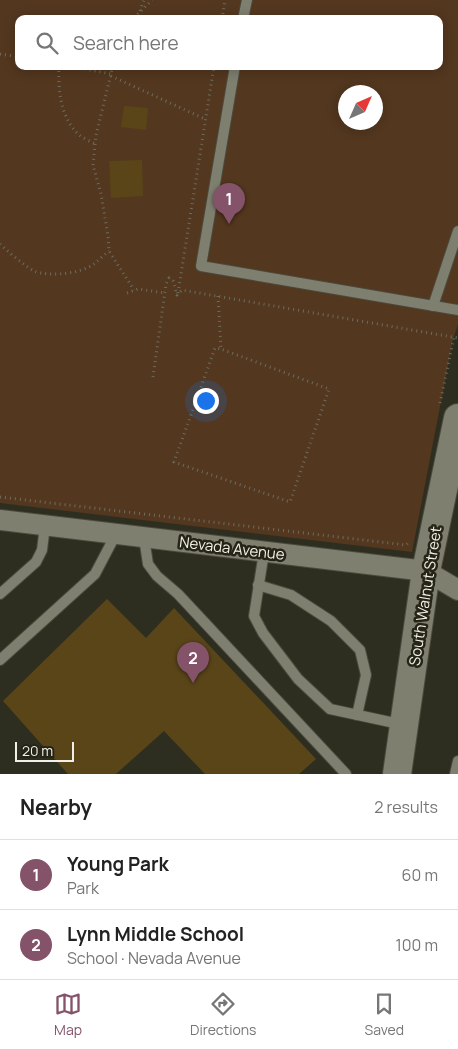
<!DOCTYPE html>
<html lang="en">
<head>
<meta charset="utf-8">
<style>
  body { margin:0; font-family:Manrope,sans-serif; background:#f2f2f2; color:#222 }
  .compass { position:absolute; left:338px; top:85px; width:45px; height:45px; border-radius:50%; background:#fff; box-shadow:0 2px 12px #0003; rotate:45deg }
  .scale { position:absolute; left:15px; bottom:12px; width:59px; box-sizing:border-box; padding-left:5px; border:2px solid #f0f0e7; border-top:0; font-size:14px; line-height:18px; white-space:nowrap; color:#f0f0e7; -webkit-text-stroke:4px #252417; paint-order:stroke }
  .you { position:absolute; left:205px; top:400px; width:18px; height:18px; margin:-12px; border:4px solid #fff; border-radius:50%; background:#1a73e8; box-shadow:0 0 0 8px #1a73e833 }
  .badge { display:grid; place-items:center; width:32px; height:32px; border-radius:50%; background:#84536a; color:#fff; font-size:16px; font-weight:700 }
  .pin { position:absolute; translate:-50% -41px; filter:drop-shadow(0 1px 2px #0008) }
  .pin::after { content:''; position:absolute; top:26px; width:18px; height:15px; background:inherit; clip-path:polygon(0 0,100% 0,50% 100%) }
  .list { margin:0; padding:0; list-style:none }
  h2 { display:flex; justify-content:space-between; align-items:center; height:65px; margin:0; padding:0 20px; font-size:21px }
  h2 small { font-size:16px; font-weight:400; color:#767676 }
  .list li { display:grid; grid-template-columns:32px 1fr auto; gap:15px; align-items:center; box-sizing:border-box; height:70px; padding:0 20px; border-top:1px solid #e0e0e0 }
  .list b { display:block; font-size:19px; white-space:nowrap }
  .list p { margin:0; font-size:16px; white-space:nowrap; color:#767676 }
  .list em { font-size:16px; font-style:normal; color:#767676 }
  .icon { flex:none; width:28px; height:28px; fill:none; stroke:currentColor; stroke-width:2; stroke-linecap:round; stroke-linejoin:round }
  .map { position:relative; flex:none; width:458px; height:774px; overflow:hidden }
  .search { position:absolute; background:#fff; box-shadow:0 2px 12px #0003; left:15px; right:15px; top:15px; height:55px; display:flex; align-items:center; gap:12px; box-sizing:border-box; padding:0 18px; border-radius:10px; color:#767676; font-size:19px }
  .sheet { height:205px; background:#fff }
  nav { display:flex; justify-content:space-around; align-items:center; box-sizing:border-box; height:70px; border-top:1px solid #e0e0e0; background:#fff; font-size:14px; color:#767676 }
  nav a { display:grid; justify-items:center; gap:2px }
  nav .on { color:#84536a }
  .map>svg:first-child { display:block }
  .green { fill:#53371f; fill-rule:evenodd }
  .building { fill:#5a4519 }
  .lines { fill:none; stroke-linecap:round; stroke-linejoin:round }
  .lane-casing { stroke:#4b4a3e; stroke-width:12 }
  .street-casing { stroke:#4b4a3e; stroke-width:22 }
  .secondary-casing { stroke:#4b4a3e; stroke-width:30 }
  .path { stroke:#6c6c60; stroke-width:3; stroke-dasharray:1 4; stroke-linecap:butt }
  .lane { stroke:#7f7f6f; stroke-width:10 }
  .street { stroke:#7f7f6f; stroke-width:20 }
  .secondary { stroke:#7f7f6f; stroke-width:28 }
  .labels { text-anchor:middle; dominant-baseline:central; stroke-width:5; stroke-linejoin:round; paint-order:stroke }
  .street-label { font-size:15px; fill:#f0f0e7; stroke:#252417 }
</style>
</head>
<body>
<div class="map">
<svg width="458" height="774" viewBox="0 0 458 774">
  <rect width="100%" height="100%" fill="#2e2e20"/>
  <path class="green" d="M 0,0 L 458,0 L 458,325 L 453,339 L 412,552 L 0,503 ZM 19,19 L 439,19 L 439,66 L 19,66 ZM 346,92 L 376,92 L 376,122 L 346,122 Z"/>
  <g class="building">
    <path d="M 124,106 L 148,108 L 146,130 L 121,127 Z"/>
    <path d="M 142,160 L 143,196 L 111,198 L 109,161 Z"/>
    <path d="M 107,599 L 146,638 L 174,608 L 316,759 L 299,774 L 205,774 L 164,731 L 116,774 L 68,774 L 3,701 Z"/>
  </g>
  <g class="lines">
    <defs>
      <g id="lane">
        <path d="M 243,19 L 247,0"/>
        <path d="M 235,66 L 201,266 L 458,310"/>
        <path d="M 433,306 L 458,231"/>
        <path d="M 144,538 L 148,564 L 157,576 L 178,594 L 346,774"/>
        <path d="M 264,552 L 254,616 L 263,633 L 298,679 L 330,709 L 404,725"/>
        <path d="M 258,585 L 291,595 L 331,621 L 360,650 L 366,675 L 357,715"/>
        <path d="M 0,594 L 36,562 L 42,550 L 45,526"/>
        <path d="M 0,660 L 95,574 L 116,534"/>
        <path d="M 455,774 L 458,761"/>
      </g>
      <path id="street" d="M 0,520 L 426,571 L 458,590"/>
      <path id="secondary" d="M 397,774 L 426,571 L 458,418"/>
    </defs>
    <use href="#lane" class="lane-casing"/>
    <use href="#street" class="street-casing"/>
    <use href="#secondary" class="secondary-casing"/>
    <g class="path">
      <path d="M 140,11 L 144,0"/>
      <path d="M 136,19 L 138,14 L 152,0"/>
      <path d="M 222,19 L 225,0"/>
      <path d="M 0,54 L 19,57"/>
      <path d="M 59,66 C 58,90 60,116 78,134 C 82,138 90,141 95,144"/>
      <path d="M 70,66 L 111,74"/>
      <path d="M 113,66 L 96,135 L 93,165 L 101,194 L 108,236 L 109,251 L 134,290"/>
      <path d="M 111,76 L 205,119"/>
      <path d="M 0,244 C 6,250 26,267 34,271 C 49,277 80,274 94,264 C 99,260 104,255 109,251"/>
      <path d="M 127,293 L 138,289 L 165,293"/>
      <path d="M 178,293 L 214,66"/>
      <path d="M 218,296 L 221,349 L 329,389 L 290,502 L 174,462 L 215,348 L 221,349"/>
      <path d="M 153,377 L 166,284 L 169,278 L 173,281 L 177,295 L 182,290 L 458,338"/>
      <path d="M 440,403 L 454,337"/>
      <path d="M 0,497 L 406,545 L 408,543"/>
    </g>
    <use href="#lane" class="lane"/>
    <use href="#street" class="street"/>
    <use href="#secondary" class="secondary"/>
  </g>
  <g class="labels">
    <g class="street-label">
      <text transform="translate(232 548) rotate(7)">Nevada Avenue</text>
      <text transform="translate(425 596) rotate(-81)">South Walnut Street</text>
    </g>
  </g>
</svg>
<svg class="compass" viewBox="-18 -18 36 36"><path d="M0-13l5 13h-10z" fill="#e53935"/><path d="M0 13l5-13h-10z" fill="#767676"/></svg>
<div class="scale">20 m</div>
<div class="you"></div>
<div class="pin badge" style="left:229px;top:224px">1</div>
<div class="pin badge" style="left:193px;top:683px">2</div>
<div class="search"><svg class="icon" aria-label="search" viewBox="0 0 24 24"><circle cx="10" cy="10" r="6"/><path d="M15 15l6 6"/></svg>Search here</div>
</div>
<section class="sheet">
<h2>Nearby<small>2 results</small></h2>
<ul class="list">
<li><span class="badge">1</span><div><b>Young Park</b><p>Park</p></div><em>60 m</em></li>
<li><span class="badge">2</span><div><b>Lynn Middle School</b><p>School · Nevada Avenue</p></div><em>100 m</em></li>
</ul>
</section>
<nav>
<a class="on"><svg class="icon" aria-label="map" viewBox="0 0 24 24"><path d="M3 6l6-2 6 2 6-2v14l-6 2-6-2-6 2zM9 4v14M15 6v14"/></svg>Map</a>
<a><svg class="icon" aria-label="directions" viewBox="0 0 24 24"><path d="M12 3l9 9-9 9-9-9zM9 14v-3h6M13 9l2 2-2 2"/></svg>Directions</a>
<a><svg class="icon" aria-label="saved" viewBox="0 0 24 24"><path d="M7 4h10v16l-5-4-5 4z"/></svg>Saved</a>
</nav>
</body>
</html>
